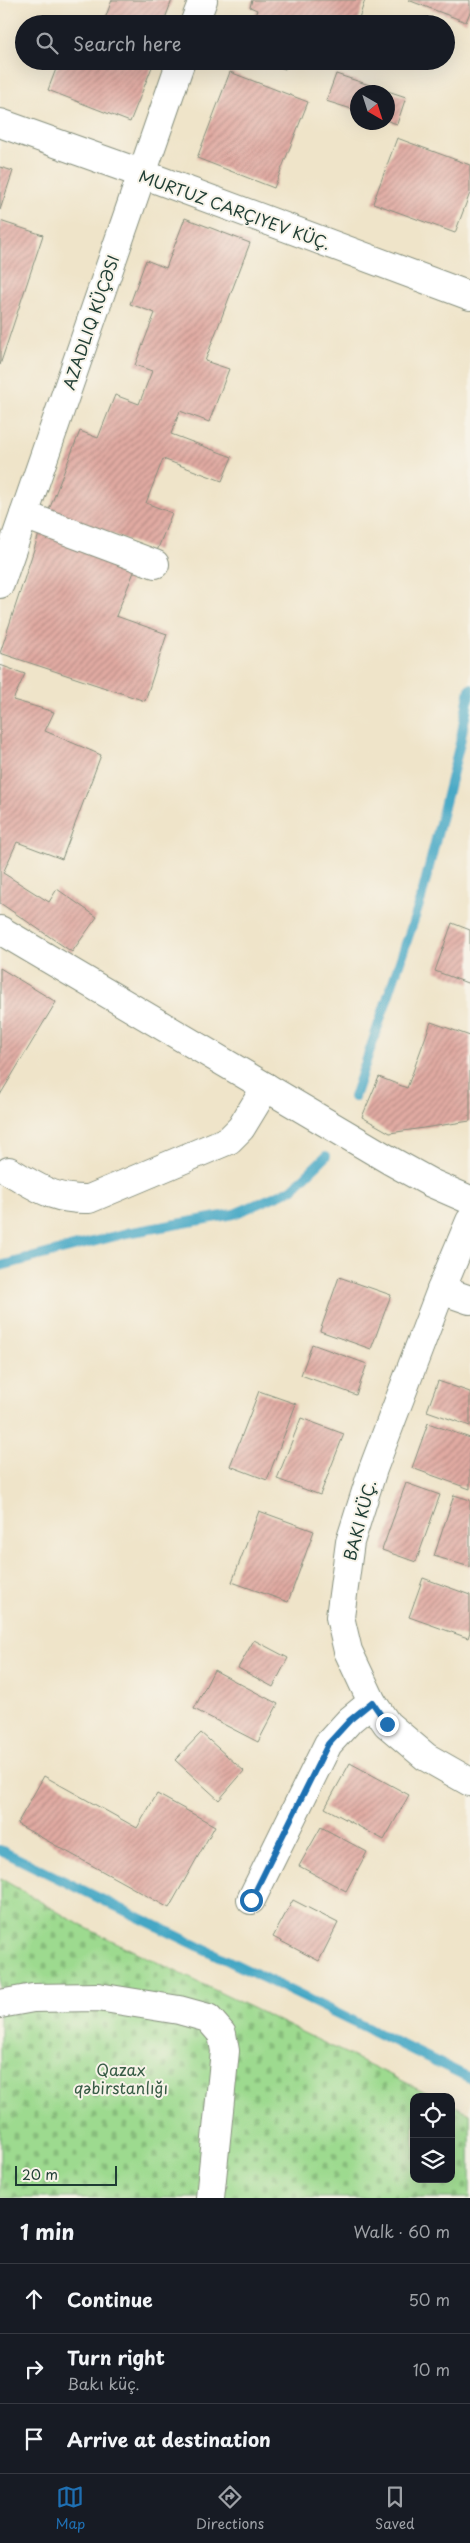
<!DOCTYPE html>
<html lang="en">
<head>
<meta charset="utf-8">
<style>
  body { margin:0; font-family:"Playpen Sans",sans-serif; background:#20242c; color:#f1f3f6 }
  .controls { position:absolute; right:15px; bottom:15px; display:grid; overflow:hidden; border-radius:10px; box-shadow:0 5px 20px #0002 }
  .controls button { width:45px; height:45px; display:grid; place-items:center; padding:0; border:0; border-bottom:1px solid #363941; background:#171b24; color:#f1f3f6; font:25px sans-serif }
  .compass { position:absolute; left:350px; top:85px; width:45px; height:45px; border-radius:50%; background:#171b24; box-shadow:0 5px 20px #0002; rotate:141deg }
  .scale { position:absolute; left:15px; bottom:12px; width:102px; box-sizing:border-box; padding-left:5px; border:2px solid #1f3d34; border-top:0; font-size:14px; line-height:18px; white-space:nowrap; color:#1f3d34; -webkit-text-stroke:4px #f7f3e8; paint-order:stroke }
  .stop { position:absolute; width:15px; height:15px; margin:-11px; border:4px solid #1f6fb2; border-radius:50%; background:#fff }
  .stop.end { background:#1f6fb2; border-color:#fff; box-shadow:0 1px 5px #0008 }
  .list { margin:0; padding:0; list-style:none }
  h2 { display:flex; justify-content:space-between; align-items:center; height:65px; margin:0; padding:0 20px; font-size:21px }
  h2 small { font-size:16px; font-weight:400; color:#9ea1a6 }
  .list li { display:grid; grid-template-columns:32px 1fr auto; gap:15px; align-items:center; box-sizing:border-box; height:70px; padding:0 20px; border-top:1px solid #363941 }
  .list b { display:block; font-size:19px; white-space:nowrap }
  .list p { margin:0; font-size:16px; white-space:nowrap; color:#9ea1a6 }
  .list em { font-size:16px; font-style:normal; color:#9ea1a6 }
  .icon { flex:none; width:28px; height:28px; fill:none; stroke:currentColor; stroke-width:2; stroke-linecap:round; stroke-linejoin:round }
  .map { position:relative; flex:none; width:470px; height:2198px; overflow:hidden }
  .search { position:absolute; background:#171b24; box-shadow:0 5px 20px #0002; left:15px; right:15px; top:15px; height:55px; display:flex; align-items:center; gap:12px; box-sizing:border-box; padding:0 18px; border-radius:28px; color:#9ea1a6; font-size:19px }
  .sheet { height:275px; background:#171b24 }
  nav { display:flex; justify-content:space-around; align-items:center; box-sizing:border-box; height:70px; border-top:1px solid #363941; background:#171b24; font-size:14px; color:#9ea1a6 }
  nav a { display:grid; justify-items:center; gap:2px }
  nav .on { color:#1f6fb2 }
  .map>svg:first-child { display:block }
  .cemetery { fill:url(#cemetery-stones); stroke:#5e8c62 }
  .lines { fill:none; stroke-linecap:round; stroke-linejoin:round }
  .stream { stroke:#45a7c5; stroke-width:10 }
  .building { fill:url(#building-hatch) }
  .minor-casing { stroke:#87907e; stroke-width:30 }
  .minor { stroke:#fff; stroke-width:28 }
  .route { stroke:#1f6fb2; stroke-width:6 }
  .labels { text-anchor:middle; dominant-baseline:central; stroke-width:4; stroke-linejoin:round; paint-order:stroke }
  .street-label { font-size:16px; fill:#1f3d34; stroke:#f7f3e8 }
  .park-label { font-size:16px; fill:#385c46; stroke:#f7f3e8 }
</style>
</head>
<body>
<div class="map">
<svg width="470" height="2198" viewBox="0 0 470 2198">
  <defs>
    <pattern id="cemetery-stones" width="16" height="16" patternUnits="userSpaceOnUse" patternTransform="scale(1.25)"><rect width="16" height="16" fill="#9dda8f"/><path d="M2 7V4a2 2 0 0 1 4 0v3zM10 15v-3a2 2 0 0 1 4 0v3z" fill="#87bc7c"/></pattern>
    <pattern id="building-hatch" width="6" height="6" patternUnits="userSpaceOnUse" patternTransform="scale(1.25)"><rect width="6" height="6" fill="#e1aaa2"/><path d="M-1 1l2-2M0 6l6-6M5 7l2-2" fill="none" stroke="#b68c85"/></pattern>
  </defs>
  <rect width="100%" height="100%" fill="#f7f3e8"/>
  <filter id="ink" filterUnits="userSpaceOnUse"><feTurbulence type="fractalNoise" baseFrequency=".02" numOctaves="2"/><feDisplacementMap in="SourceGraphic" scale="10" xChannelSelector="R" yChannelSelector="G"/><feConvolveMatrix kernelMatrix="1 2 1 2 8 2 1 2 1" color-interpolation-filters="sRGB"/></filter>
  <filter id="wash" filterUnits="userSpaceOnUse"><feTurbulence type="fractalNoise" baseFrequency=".0096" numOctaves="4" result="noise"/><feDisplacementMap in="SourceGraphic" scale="20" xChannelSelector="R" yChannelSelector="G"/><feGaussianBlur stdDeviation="1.12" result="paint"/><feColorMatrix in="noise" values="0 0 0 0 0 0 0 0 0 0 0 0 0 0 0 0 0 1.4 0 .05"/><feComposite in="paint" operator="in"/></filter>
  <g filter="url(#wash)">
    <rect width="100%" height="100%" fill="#efe4c9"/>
    <path class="cemetery" d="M 0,1878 L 82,1926 L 436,2097 L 414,2097 L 414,2179 L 451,2179 L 451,2104 L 470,2113 L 470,2198 L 0,2198 Z"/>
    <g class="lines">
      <g class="stream">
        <path d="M 354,1097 L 421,899 L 460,743 L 470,689"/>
        <path d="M 0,1266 L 127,1233 L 234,1214 L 292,1189 L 326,1156"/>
        <path d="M 0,1850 L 470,2078"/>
      </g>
    </g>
    <g id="blocks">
      <g class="building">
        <path d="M 112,0 L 172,0 L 163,24 L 103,24 Z"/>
        <path d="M 252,0 L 365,0 L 357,24 L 252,24 L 257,10 L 250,7 Z"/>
        <path d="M 408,0 L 470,0 L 470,12 L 466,22 Z"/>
        <path d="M 59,61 L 138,61 L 152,67 L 130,122 L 48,90 Z"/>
        <path d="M 263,61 L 288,61 L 285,69 Z"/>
        <path d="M 230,72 L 308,102 L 274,188 L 197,158 Z"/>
        <path d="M 336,74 L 406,97 L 397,124 L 388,121 L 388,92 L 358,92 L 358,111 L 326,101 Z"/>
        <path d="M 397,138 L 470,165 L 470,193 L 455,233 L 373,203 Z"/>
        <path d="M 0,167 L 13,171 L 0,210 Z"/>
        <path d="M 185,218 L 250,243 L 205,361 L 229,369 L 209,422 L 180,411 L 171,434 L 232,457 L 222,481 L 163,459 L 146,503 L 172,513 L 157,551 L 49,510 L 80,431 L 98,438 L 115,395 L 139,404 L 152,371 L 135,365 L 155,313 L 130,304 L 146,260 L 166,268 Z"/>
        <path d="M 0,221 L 43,235 L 0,365 Z"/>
        <path d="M 40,531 L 136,567 L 116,616 L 167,634 L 145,701 L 0,653 Z"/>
        <path d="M 0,665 L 25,674 L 13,700 L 54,712 L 45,731 L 101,755 L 62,859 L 17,842 L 3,873 L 49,902 L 57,889 L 97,917 L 72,952 L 0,903 Z"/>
        <path d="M 452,923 L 470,930 L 470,984 L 435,971 Z"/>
        <path d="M 0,968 L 56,1002 L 0,1095 Z"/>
        <path d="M 431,1022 L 470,1036 L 470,1121 L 390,1133 L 362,1117 L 379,1077 L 407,1088 Z"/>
        <path d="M 339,1277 L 391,1295 L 371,1349 L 320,1331 Z"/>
        <path d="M 312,1344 L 367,1364 L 356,1395 L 301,1375 Z"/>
        <path d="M 438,1381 L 470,1392 L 470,1426 L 427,1411 Z"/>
        <path d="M 259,1391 L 296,1404 L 267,1480 L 230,1466 Z"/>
        <path d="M 301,1418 L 344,1434 L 320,1495 L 277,1479 Z"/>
        <path d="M 428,1423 L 470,1438 L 470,1489 L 412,1468 Z"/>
        <path d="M 406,1483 L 440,1495 L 416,1562 L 382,1550 Z"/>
        <path d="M 454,1495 L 470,1500 L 470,1567 L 434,1556 Z"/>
        <path d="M 259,1511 L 314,1531 L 288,1602 L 232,1582 Z"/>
        <path d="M 423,1578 L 470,1595 L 470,1632 L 468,1638 L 409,1617 Z"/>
        <path d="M 254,1640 L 288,1658 L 273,1687 L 238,1668 Z"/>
        <path d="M 214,1670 L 278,1704 L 258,1742 L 194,1709 Z"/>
        <path d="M 201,1733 L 244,1771 L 219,1800 L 175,1760 Z"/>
        <path d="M 350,1763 L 409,1795 L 384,1840 L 325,1808 Z"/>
        <path d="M 44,1776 L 137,1828 L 157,1794 L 215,1826 L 169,1908 L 17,1824 Z"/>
        <path d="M 321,1827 L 367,1852 L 346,1891 L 299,1866 Z"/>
        <path d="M 293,1900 L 338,1923 L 319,1961 L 273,1937 Z"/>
      </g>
    </g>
  </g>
  <g filter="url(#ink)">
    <use href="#blocks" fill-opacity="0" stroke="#87907e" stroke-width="1"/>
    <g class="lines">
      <defs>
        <g id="minor">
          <path d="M 194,24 L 203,0"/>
          <path d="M 0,123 L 140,173 L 470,296"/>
          <path d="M 24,515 L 155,564"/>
          <path d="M 0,584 L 181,61"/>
          <path d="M 0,930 L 391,1161 L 431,1183 L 470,1200"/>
          <path d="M 9,1171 C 39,1188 53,1200 89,1199 L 229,1140 L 241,1128 L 266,1087"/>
          <path d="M 470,1221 L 441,1290 L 373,1469 L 350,1542 L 340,1617 L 348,1651 L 372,1702 L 387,1724 L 426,1757 L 470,1782"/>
          <path d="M 441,1290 L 470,1300"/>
          <path d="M 251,1900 L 328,1744 L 350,1720 L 372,1702"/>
          <path d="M 0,2004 L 33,1998 L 98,1997 L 179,2010 L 208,2018 L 222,2034 L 225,2051 L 210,2198"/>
        </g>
      </defs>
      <use href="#minor" class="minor-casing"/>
      <use href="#minor" class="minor"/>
    </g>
  </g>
  <g class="lines" filter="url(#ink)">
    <path class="route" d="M 251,1900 L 328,1744 L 350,1720 L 372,1702 L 387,1724"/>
  </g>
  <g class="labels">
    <g class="street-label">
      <text transform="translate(235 209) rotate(20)">MURTUZ CARÇIYEV KÜÇ.</text>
      <text transform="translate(90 322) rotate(-71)">AZADLIQ KÜÇƏSI</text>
      <text transform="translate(359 1520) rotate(-75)">BAKI KÜÇ.</text>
    </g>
    <g class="park-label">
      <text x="121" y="2069">Qazax<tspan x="121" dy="18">qəbirstanlığı</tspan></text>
    </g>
  </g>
</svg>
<div class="controls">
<button><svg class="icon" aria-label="locate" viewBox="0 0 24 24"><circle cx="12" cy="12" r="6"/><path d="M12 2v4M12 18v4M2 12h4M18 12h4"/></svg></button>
<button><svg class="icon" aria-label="layers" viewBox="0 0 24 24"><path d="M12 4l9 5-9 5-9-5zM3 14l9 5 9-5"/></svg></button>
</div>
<svg class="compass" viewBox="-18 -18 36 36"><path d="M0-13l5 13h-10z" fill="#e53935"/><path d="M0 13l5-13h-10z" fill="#9ea1a6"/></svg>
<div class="scale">20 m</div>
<div class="stop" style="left:251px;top:1900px"></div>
<div class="stop end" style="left:387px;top:1724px"></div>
<div class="search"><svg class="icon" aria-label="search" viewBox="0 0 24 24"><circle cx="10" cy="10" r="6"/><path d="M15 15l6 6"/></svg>Search here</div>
</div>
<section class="sheet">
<h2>1 min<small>Walk · 60 m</small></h2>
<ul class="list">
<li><svg class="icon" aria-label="ahead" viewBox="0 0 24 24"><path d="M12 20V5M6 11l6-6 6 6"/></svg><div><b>Continue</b></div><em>50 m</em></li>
<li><svg class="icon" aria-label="right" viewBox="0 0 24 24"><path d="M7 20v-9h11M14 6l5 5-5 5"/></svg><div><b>Turn right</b><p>Bakı küç.</p></div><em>10 m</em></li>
<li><svg class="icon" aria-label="arrive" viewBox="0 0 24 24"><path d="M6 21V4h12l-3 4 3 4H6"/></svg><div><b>Arrive at destination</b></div></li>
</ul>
</section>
<nav>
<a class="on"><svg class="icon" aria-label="map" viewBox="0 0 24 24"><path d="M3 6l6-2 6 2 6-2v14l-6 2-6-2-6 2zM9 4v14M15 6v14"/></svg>Map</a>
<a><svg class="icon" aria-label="directions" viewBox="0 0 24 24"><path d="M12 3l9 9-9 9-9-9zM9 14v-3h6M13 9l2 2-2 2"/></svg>Directions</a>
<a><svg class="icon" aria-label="saved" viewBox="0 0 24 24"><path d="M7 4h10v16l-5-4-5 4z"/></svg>Saved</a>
</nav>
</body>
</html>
